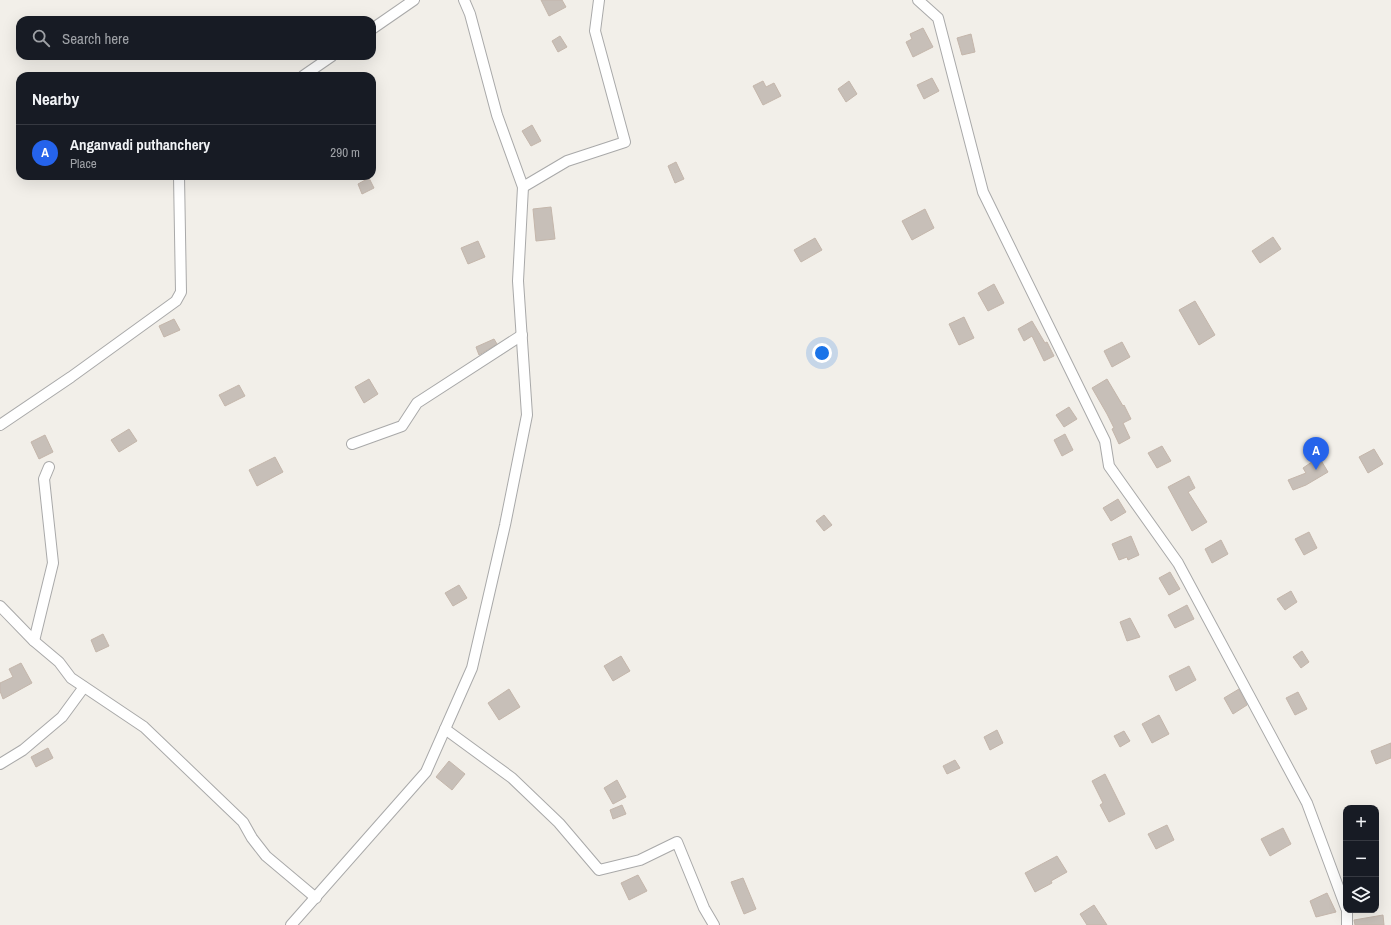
<!DOCTYPE html>
<html lang="en">
<head>
<meta charset="utf-8">
<style>
  body { margin:0; font-family:"Archivo Narrow",sans-serif; background:#20242c; color:#f1f3f6 }
  .controls { position:absolute; right:12px; bottom:12px; display:grid; overflow:hidden; border-radius:8px; box-shadow:0 4px 16px #0002 }
  .controls button { width:36px; height:36px; display:grid; place-items:center; padding:0; border:0; border-bottom:1px solid #363941; background:#171b24; color:#f1f3f6; font:20px sans-serif }
  .you { position:absolute; left:822px; top:353px; width:14px; height:14px; margin:-10px; border:3px solid #fff; border-radius:50%; background:#1a73e8; box-shadow:0 0 0 6px #1a73e833 }
  .badge { display:grid; place-items:center; width:26px; height:26px; border-radius:50%; background:#2563eb; color:#fff; font-size:13px; font-weight:700 }
  .pin { position:absolute; translate:-50% -33px; filter:drop-shadow(0 1px 2px #0008) }
  .pin::after { content:''; position:absolute; top:21px; width:14px; height:12px; background:inherit; clip-path:polygon(0 0,100% 0,50% 100%) }
  .list { margin:0; padding:0; list-style:none }
  h2 { display:flex; justify-content:space-between; align-items:center; height:52px; margin:0; padding:0 16px; font-size:17px }
  h2 small { font-size:13px; font-weight:400; color:#9ea1a6 }
  .list li { display:grid; grid-template-columns:26px 1fr auto; gap:12px; align-items:center; box-sizing:border-box; height:56px; padding:0 16px; border-top:1px solid #363941 }
  .list b { display:block; font-size:15px; white-space:nowrap }
  .list p { margin:0; font-size:13px; white-space:nowrap; color:#9ea1a6 }
  .list em { font-size:13px; font-style:normal; color:#9ea1a6 }
  .icon { flex:none; width:22px; height:22px; fill:none; stroke:currentColor; stroke-width:2; stroke-linecap:round; stroke-linejoin:round }
  .map { position:relative; flex:none; width:1391px; height:925px; overflow:hidden }
  .search { position:absolute; background:#171b24; box-shadow:0 4px 16px #0002; left:16px; top:16px; width:360px; height:44px; display:flex; align-items:center; gap:10px; box-sizing:border-box; padding:0 14px; border-radius:12px; color:#9ea1a6; font-size:15px }
  .panel { position:absolute; background:#171b24; box-shadow:0 4px 16px #0002; left:16px; top:72px; width:360px; height:108px; border-radius:12px }
  .map>svg:first-child { display:block }
  .building { fill:#c7bfb8; stroke:#c4b6ab }
  .lines { fill:none; stroke-linecap:round; stroke-linejoin:round }
  .minor-casing { stroke:#a9a9a9; stroke-width:12 }
  .minor { stroke:#fff; stroke-width:10 }
</style>
</head>
<body>
<div class="map">
<svg width="1391" height="925" viewBox="0 0 1391 925">
  <rect width="100%" height="100%" fill="#f2efe9"/>
  <g class="building">
    <path d="M 541,0 L 562,0 L 566,7 L 549,16 Z"/>
    <path d="M 923,28 L 933,47 L 913,57 L 906,42 L 912,39 L 910,34 Z"/>
    <path d="M 971,34 L 975,52 L 962,55 L 957,38 Z"/>
    <path d="M 560,36 L 567,47 L 558,52 L 552,41 Z"/>
    <path d="M 932,78 L 939,91 L 924,99 L 917,85 Z"/>
    <path d="M 763,81 L 766,87 L 774,83 L 781,96 L 763,105 L 753,86 Z"/>
    <path d="M 849,81 L 857,94 L 846,102 L 838,89 Z"/>
    <path d="M 532,125 L 541,141 L 531,146 L 522,131 Z"/>
    <path d="M 676,162 L 684,179 L 675,183 L 668,166 Z"/>
    <path d="M 369,178 L 374,188 L 362,194 L 358,184 Z"/>
    <path d="M 551,207 L 555,239 L 536,241 L 533,209 Z"/>
    <path d="M 925,209 L 934,228 L 912,240 L 902,221 Z"/>
    <path d="M 1273,237 L 1281,249 L 1260,263 L 1252,251 Z"/>
    <path d="M 815,238 L 822,250 L 801,262 L 794,250 Z"/>
    <path d="M 478,241 L 485,257 L 468,264 L 461,248 Z"/>
    <path d="M 994,284 L 1004,303 L 988,311 L 978,293 Z"/>
    <path d="M 1195,301 L 1215,335 L 1199,345 L 1179,310 Z"/>
    <path d="M 964,317 L 974,338 L 959,345 L 949,324 Z"/>
    <path d="M 174,319 L 180,330 L 164,337 L 159,326 Z"/>
    <path d="M 1032,321 L 1045,343 L 1047,342 L 1054,356 L 1044,361 L 1032,336 L 1024,341 L 1018,329 Z"/>
    <path d="M 494,339 L 497,344 L 479,355 L 476,347 Z"/>
    <path d="M 1122,342 L 1130,357 L 1112,367 L 1104,351 Z"/>
    <path d="M 369,379 L 378,394 L 364,403 L 355,387 Z"/>
    <path d="M 1107,379 L 1123,406 L 1124,405 L 1131,419 L 1123,423 L 1130,438 L 1119,444 L 1112,429 L 1114,428 L 1107,414 L 1092,388 Z"/>
    <path d="M 239,385 L 245,396 L 225,406 L 219,395 Z"/>
    <path d="M 1069,407 L 1077,419 L 1064,427 L 1056,415 Z"/>
    <path d="M 129,429 L 137,441 L 119,452 L 111,440 Z"/>
    <path d="M 1065,434 L 1073,450 L 1062,456 L 1054,440 Z"/>
    <path d="M 45,435 L 53,452 L 39,459 L 31,442 Z"/>
    <path d="M 1162,446 L 1171,461 L 1157,468 L 1148,453 Z"/>
    <path d="M 1374,449 L 1383,464 L 1368,473 L 1359,457 Z"/>
    <path d="M 275,457 L 283,472 L 257,486 L 249,470 Z"/>
    <path d="M 1319,457 L 1328,472 L 1306,485 L 1293,490 L 1288,480 L 1306,473 L 1303,468 Z"/>
    <path d="M 1189,476 L 1195,488 L 1188,492 L 1207,522 L 1192,531 L 1168,487 Z"/>
    <path d="M 1118,499 L 1126,512 L 1111,521 L 1103,508 Z"/>
    <path d="M 824,515 L 832,525 L 824,531 L 816,521 Z"/>
    <path d="M 1309,532 L 1317,548 L 1304,555 L 1295,539 Z"/>
    <path d="M 1131,536 L 1139,555 L 1128,560 L 1127,557 L 1119,560 L 1112,544 Z"/>
    <path d="M 1221,540 L 1228,554 L 1212,563 L 1205,549 Z"/>
    <path d="M 1170,572 L 1180,589 L 1169,595 L 1159,578 Z"/>
    <path d="M 459,585 L 467,598 L 453,606 L 445,593 Z"/>
    <path d="M 1291,591 L 1297,602 L 1285,610 L 1277,599 Z"/>
    <path d="M 1187,605 L 1194,619 L 1175,628 L 1168,615 Z"/>
    <path d="M 1130,618 L 1140,637 L 1127,641 L 1120,622 Z"/>
    <path d="M 103,634 L 109,646 L 96,652 L 91,640 Z"/>
    <path d="M 1302,651 L 1309,662 L 1301,668 L 1293,657 Z"/>
    <path d="M 621,656 L 630,671 L 613,681 L 604,666 Z"/>
    <path d="M 21,663 L 32,683 L 3,699 L 0,691 L 0,683 L 13,677 L 9,669 Z"/>
    <path d="M 1189,666 L 1196,680 L 1176,691 L 1169,676 Z"/>
    <path d="M 509,689 L 520,707 L 499,720 L 488,703 Z"/>
    <path d="M 1239,689 L 1247,705 L 1233,714 L 1224,698 Z"/>
    <path d="M 1298,692 L 1307,709 L 1295,715 L 1286,698 Z"/>
    <path d="M 1159,715 L 1169,734 L 1152,743 L 1142,724 Z"/>
    <path d="M 997,730 L 1003,743 L 990,750 L 984,737 Z"/>
    <path d="M 1124,731 L 1130,741 L 1120,747 L 1114,736 Z"/>
    <path d="M 1391,743 L 1391,758 L 1376,764 L 1371,751 Z"/>
    <path d="M 48,748 L 53,758 L 36,767 L 31,757 Z"/>
    <path d="M 955,760 L 960,768 L 947,774 L 943,766 Z"/>
    <path d="M 449,761 L 465,774 L 452,790 L 436,777 Z"/>
    <path d="M 1105,774 L 1125,814 L 1109,822 L 1100,805 L 1103,803 L 1092,781 Z"/>
    <path d="M 617,780 L 626,797 L 613,804 L 604,788 Z"/>
    <path d="M 622,805 L 626,814 L 613,819 L 610,810 Z"/>
    <path d="M 1167,825 L 1174,840 L 1156,849 L 1148,834 Z"/>
    <path d="M 1283,828 L 1291,844 L 1270,856 L 1261,839 Z"/>
    <path d="M 1057,856 L 1067,872 L 1051,881 L 1052,883 L 1035,892 L 1025,873 Z"/>
    <path d="M 638,875 L 647,891 L 629,900 L 621,883 Z"/>
    <path d="M 743,878 L 756,909 L 744,914 L 731,882 Z"/>
    <path d="M 1327,893 L 1336,912 L 1316,917 L 1310,901 Z"/>
    <path d="M 1094,905 L 1107,925 L 1087,925 L 1080,914 Z"/>
    <path d="M 1383,915 L 1384,925 L 1355,925 L 1354,920 Z"/>
  </g>
  <g class="lines">
    <defs>
      <g id="minor">
        <path d="M 464,0 L 470,14 L 497,115 L 523,187"/>
        <path d="M 918,0 L 938,18 L 983,192 L 1105,441 L 1109,466 L 1178,563 L 1307,803 L 1346,908"/>
        <path d="M 372,29 L 414,0"/>
        <path d="M 303,76 L 332,56"/>
        <path d="M 0,425 L 71,377 L 176,301 L 181,292 L 179,176"/>
        <path d="M 352,444 L 402,426 L 417,403 L 522,335"/>
        <path d="M 0,606 L 34,641 L 59,662 L 71,678 L 144,727 L 243,822 L 252,838 L 266,856 L 316,898"/>
        <path d="M 34,641 L 53,563 L 44,479 L 49,467"/>
        <path d="M 445,729 L 512,778 L 559,823 L 599,870 L 640,860 L 677,842 L 704,908 L 714,925"/>
        <path d="M 0,764 L 23,750 L 62,717 L 84,687"/>
        <path d="M 1347,910 L 1347,925"/>
        <path d="M 291,925 L 426,772 L 472,668 L 505,525 L 527,415 L 518,281 L 523,187 L 567,161 L 625,142 L 595,31 L 599,0"/>
      </g>
    </defs>
    <use href="#minor" class="minor-casing"/>
    <use href="#minor" class="minor"/>
  </g>
</svg>
<div class="controls">
<button>+</button>
<button>−</button>
<button><svg class="icon" aria-label="layers" viewBox="0 0 24 24"><path d="M12 4l9 5-9 5-9-5zM3 14l9 5 9-5"/></svg></button>
</div>
<div class="you"></div>
<div class="pin badge" style="left:1316px;top:470px">A</div>
<div class="search"><svg class="icon" aria-label="search" viewBox="0 0 24 24"><circle cx="10" cy="10" r="6"/><path d="M15 15l6 6"/></svg>Search here</div>
<section class="panel">
<h2>Nearby<small></small></h2>
<ul class="list">
<li><span class="badge">A</span><div><b>Anganvadi puthanchery</b><p>Place</p></div><em>290 m</em></li>
</ul>
</section>
</div>
</body>
</html>
